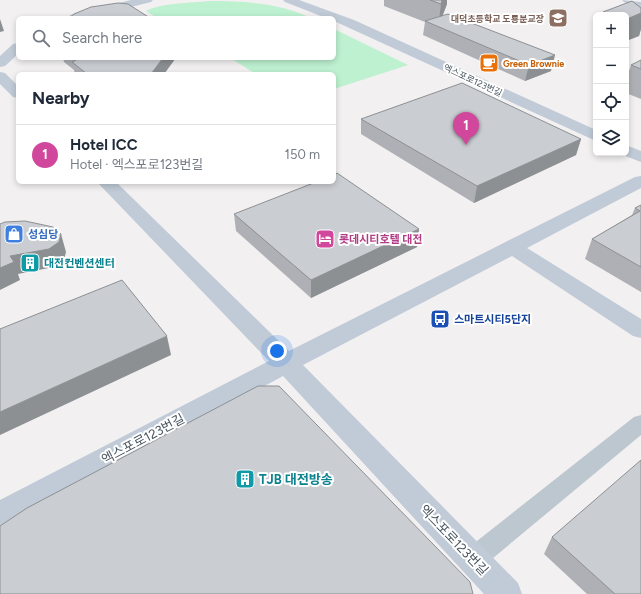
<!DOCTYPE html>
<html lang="en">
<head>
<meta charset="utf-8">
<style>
  body { margin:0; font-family:Figtree,"Noto Sans KR",sans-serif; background:#f6f6f7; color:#1f2937 }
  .controls { position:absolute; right:12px; top:12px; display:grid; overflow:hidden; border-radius:6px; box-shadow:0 2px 6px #0003 }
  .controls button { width:36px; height:36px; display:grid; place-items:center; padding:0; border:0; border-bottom:1px solid #e0e1e3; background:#fff; color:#1f2937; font:20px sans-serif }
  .you { position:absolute; left:277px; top:351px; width:14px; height:14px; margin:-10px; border:3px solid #fff; border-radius:50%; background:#1a73e8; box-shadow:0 0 0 6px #1a73e833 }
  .badge { display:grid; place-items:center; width:26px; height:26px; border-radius:50%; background:#1474e8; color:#fff; font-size:13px; font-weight:700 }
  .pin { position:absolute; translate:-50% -33px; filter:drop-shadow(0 1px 2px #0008) }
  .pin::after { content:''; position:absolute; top:21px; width:14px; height:12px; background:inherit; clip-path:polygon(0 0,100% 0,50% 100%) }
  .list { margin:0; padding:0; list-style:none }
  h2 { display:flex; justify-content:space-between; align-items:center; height:52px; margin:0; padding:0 16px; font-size:17px }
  h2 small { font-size:13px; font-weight:400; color:#747a83 }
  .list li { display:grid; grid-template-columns:26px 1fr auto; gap:12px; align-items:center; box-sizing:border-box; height:60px; padding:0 16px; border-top:1px solid #e0e1e3 }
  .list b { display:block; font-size:15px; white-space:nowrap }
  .list p { margin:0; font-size:13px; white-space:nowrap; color:#747a83 }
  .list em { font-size:13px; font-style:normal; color:#747a83 }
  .icon { flex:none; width:22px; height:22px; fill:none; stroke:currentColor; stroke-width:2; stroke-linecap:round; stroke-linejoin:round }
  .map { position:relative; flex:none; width:641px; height:594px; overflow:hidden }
  .search { position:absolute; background:#fff; box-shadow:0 2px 6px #0003; left:16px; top:16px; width:320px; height:44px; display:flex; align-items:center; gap:10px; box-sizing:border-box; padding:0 14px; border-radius:6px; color:#747a83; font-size:15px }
  .panel { position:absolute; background:#fff; box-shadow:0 2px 6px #0003; left:16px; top:72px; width:320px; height:112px; border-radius:6px }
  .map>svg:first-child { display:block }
  .green { fill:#bdf1d0 }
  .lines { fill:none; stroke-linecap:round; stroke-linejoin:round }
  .street { fill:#bdc7cf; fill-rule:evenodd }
  .secondary { fill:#c0cbd7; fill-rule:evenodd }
  .wall { fill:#aeb0b5 }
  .shaded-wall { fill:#8d9093 }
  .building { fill:#cacdd2; stroke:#8d9093 }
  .labels { text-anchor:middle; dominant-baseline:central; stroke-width:4; stroke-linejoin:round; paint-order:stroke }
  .far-education-label { font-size:9px; font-weight:bold; fill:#785e54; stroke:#fff; text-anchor:end }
  .far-food-label { font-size:9px; font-weight:bold; fill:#c56008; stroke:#fff; text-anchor:start }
  .far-street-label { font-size:9px; fill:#47545e; stroke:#fff }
  .shop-label { font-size:11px; font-weight:bold; fill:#366cbe; stroke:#fff; text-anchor:start }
  .hotel-label { font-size:11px; font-weight:bold; fill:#b23c85; stroke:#fff; text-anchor:start }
  .culture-label { font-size:11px; font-weight:bold; fill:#0d838f; stroke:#fff; text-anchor:start }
  .transit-label { font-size:11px; font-weight:bold; fill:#164399; stroke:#fff; text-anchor:start }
  .near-street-label { font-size:13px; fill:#47545e; stroke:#fff }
  .near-culture-label { font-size:13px; font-weight:bold; fill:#0d838f; stroke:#fff; text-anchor:start }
</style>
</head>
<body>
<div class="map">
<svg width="641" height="594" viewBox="0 0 641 594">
  <rect width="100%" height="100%" fill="#f2f0f0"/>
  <g class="green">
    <path d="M 210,1 C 244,1 279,3 311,18 L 157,18 L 146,11 C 161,3 192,3 210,1 Z"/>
    <path d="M 334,29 L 408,65 L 334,89 L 334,74 L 256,74 L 232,59 L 334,58 Z"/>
  </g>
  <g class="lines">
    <path class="street" d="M 641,415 L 641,435 L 481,568 L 472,572 L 463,568 L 460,560 L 463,552 L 634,417 Z"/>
    <g class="secondary">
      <path d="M 131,0 L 153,0 L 151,2 L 87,18 L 68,18 L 70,15 Z"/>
      <path d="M 283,0 L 299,0 L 354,20 L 596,130 L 596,141 L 334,21 L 334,18 L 326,18 L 285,2 Z"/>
      <path d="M 622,0 L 641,2 L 641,9 L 624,2 Z"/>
      <path d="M 18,43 L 18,54 L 5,66 L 0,67 L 0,56 L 13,44 Z"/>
      <path d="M 0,72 L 5,73 L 18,86 L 18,98 L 13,97 L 0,84 Z"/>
      <path d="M 626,145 L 641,151 L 641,162 L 620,154 L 626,153 Z"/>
      <path d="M 641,176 L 641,188 L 527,248 L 641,319 L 641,338 L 633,336 L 512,256 L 303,365 L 518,583 L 522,594 L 484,594 L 283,376 L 11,524 L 0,528 L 0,500 L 269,361 L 97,182 L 116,182 L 289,351 L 635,177 Z"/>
    </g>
  </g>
  <g class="wall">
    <path d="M 384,0 L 447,0 L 447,4 L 442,16 L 551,71 L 525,81 L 423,35 L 425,22 L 384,6 Z"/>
    <path d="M 641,8 L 641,29 L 639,36 L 626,41 L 626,15 L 603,15 L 603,12 Z"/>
    <path d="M 63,58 L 175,58 L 175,59 L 164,74 L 75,74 L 74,70 L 64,62 Z"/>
    <path d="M 641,60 L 641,99 L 626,93 L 626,80 L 631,65 Z"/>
    <path d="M 361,119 L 581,139 L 576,155 L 474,203 L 361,134 Z"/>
    <path d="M 641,205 L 641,292 L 585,259 L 592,239 L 632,215 L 635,208 Z"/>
    <path d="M 234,214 L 419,229 L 417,247 L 311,298 L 236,231 Z"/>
    <path d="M 552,537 L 641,594 L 587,594 L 544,554 Z"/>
  </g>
  <g class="shaded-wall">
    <path d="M 442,0 L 447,0 L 447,4 L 438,28 L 441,4 Z"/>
    <path d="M 641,13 L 641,29 L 639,36 L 626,41 L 626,21 L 627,19 Z"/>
    <path d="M 0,19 L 4,31 L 0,32 Z"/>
    <path d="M 555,55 L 551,71 L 525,81 L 529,65 Z"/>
    <path d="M 163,58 L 175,58 L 175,59 L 164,74 L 151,74 Z"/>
    <path d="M 581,139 L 576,155 L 474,203 L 477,186 Z"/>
    <path d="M 419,229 L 417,247 L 311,298 L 311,280 Z"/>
    <path d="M 61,234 L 66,252 L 64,260 L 54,267 L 18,274 L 20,280 L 0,290 L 0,268 L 10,256 Z"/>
    <path d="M 167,336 L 171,355 L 0,435 L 0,412 Z"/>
  </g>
  <g class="building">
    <path d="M 430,0 L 442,0 L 441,4 Z"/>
    <path d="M 632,1 L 641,8 L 641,13 L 627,19 L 626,19 L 626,15 L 614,15 L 603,12 Z"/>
    <path d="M 118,3 L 128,4 L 150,18 L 69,18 L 74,14 L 91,7 Z"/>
    <path d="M 448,14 L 555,55 L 529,65 L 425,21 Z"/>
    <path d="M 73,58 L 163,58 L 151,74 L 87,74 L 72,62 L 76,60 Z"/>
    <path d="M 641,60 L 641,69 L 631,65 Z"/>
    <path d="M 462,83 L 581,139 L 477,186 L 361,119 Z"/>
    <path d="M 337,173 L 419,229 L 311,280 L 234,214 L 316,182 L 334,182 L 334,175 Z"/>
    <path d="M 641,205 L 641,267 L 592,239 L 640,211 L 635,208 Z"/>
    <path d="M 25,221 L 53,227 L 61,234 L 59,242 L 49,249 L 10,256 L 14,262 L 0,268 L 0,224 L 5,222 Z"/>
    <path d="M 122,280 L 167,336 L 0,412 L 0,329 Z"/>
    <path d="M 258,386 L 279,386 L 470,582 L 473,594 L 0,594 L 0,526 L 27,508 Z"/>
    <path d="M 641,460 L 641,594 L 615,594 L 552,537 Z"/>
  </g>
  <defs>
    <symbol id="school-square" viewBox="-11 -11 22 22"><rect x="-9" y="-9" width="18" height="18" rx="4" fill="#8d6e63" stroke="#fff"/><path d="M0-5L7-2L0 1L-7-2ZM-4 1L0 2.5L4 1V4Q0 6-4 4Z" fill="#fff"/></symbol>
    <symbol id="cafe-square" viewBox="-11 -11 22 22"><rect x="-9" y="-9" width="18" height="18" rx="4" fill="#e8710a" stroke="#fff"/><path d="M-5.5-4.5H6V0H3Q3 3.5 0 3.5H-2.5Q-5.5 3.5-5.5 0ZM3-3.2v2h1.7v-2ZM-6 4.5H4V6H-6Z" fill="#fff"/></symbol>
    <symbol id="shop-square" viewBox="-11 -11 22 22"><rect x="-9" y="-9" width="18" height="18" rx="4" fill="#3f7fe0" stroke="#fff"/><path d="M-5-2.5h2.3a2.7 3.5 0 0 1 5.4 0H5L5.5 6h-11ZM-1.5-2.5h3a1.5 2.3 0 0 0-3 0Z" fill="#fff"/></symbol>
    <symbol id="hotel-square" viewBox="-11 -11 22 22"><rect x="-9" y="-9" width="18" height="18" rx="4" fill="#d1479c" stroke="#fff"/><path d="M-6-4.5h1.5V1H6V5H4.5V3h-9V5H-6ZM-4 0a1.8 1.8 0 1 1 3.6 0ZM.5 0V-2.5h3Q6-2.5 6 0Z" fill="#fff"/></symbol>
    <symbol id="building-square" viewBox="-11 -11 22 22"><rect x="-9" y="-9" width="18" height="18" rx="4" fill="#0f9aa8" stroke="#fff"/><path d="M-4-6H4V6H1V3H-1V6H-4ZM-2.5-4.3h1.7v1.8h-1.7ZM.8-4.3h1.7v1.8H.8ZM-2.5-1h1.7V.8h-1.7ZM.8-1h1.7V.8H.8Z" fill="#fff"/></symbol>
    <symbol id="bus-square" viewBox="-11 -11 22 22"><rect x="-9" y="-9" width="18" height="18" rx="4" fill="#1a4fb4" stroke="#fff"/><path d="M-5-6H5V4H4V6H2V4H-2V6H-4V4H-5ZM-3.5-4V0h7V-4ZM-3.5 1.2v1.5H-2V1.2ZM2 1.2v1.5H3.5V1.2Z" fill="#fff"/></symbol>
  </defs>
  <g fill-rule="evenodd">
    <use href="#school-square" x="547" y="7" width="22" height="22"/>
    <use href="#cafe-square" x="478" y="52" width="22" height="22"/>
    <use href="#shop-square" x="3" y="223" width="22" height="22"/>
    <use href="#hotel-square" x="314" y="228" width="22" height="22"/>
    <use href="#building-square" x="19" y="252" width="22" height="22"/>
    <use href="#bus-square" x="429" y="308" width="22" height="22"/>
    <use href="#building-square" x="234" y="468" width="22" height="22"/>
  </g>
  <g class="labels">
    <g class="far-education-label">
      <text x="544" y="18">대덕초등학교 도룡분교장</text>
    </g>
    <g class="far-food-label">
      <text x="503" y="63">Green Brownie</text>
    </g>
    <g class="far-street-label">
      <text transform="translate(473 80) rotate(25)">엑스포로123번길</text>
    </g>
    <g class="shop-label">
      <text x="28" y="234">성심당</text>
    </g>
    <g class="hotel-label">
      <text x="339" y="239">롯데시티호텔 대전</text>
    </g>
    <g class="culture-label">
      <text x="44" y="263">대전컨벤션센터</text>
    </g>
    <g class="transit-label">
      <text x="454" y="319">스마트시티5단지</text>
    </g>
    <g class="near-street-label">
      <text transform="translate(143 439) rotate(-28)">엑스포로123번길</text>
      <text transform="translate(454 540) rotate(46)">엑스포로123번길</text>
    </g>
    <g class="near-culture-label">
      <text x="259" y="479">TJB 대전방송</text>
    </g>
  </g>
</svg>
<div class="controls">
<button>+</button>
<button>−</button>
<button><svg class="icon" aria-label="locate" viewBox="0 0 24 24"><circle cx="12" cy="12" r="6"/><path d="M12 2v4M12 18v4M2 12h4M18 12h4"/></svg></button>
<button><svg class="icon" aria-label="layers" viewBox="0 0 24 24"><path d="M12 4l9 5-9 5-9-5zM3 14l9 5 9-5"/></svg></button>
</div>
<div class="you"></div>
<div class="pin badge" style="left:466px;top:145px;background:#d1479c">1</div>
<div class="search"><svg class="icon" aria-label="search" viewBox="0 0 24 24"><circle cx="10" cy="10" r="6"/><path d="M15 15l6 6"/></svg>Search here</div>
<section class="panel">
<h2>Nearby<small></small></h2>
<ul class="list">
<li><span class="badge" style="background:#d1479c">1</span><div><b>Hotel ICC</b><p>Hotel · 엑스포로123번길</p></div><em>150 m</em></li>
</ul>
</section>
</div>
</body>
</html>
